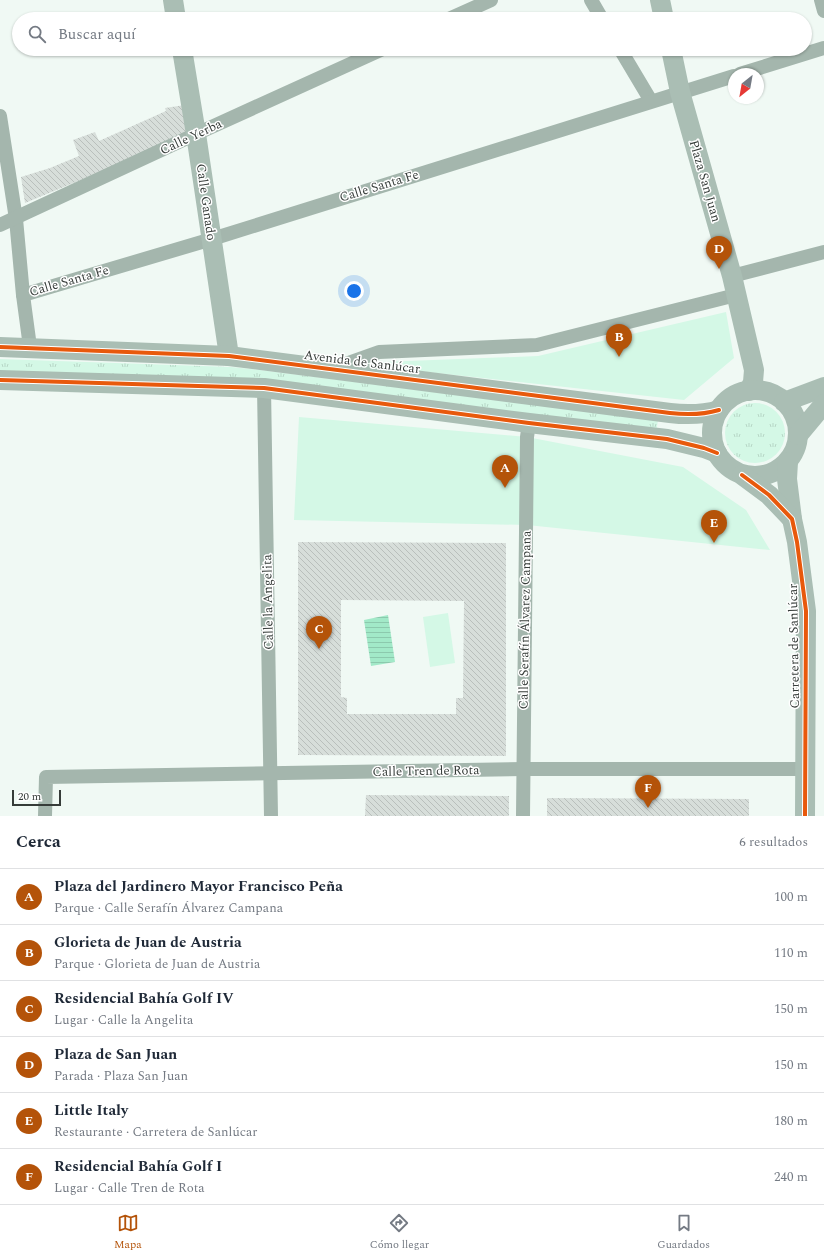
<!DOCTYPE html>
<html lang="es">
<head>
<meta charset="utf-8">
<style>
  body { margin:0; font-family:Spectral,serif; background:#f2f2f3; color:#1f2937 }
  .compass { position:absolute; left:728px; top:68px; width:36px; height:36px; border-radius:50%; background:#fff; box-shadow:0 1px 3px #0004; rotate:211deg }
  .scale { position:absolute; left:12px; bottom:10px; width:49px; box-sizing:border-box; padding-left:4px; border:2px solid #363c39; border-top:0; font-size:11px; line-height:14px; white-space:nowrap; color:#363c39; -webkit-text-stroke:3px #fff; paint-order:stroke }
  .you { position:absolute; left:354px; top:291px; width:14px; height:14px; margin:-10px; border:3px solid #fff; border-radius:50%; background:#1a73e8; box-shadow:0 0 0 6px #1a73e833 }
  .badge { display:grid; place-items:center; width:26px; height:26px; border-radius:50%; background:#b45309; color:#fff; font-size:13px; font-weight:700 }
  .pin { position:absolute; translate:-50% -33px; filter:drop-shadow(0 1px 2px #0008) }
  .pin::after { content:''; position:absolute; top:21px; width:14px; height:12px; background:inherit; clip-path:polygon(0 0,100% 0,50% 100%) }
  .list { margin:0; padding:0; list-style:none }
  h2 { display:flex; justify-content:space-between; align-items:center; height:52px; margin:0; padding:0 16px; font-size:17px }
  h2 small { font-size:13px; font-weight:400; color:#747a83 }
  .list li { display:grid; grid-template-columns:26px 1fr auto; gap:12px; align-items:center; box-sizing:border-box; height:56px; padding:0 16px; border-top:1px solid #e0e1e3 }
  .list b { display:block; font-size:15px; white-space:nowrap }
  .list p { margin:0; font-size:13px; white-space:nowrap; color:#747a83 }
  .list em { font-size:13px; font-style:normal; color:#747a83 }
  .icon { flex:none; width:22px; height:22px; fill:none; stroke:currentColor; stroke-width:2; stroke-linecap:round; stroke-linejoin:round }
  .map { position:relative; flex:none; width:824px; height:816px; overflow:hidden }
  .search { position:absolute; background:#fff; box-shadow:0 1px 3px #0004; left:12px; right:12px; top:12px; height:44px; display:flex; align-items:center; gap:10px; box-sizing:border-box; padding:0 14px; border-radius:22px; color:#747a83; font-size:15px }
  .sheet { height:388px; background:#fff }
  nav { display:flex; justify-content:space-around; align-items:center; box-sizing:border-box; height:56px; border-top:1px solid #e0e1e3; background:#fff; font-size:11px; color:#747a83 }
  nav a { display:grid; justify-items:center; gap:2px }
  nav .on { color:#b45309 }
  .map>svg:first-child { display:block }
  .grass { fill:url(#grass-tufts) }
  .green { fill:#d4f8e6 }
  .water { fill:url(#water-rules) }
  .building { fill:url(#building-back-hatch); fill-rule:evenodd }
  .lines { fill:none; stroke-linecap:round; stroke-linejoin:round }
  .street { stroke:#a4b6ad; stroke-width:14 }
  .secondary { stroke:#aabeb4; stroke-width:20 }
  .cycleway-casing { stroke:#fff; stroke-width:6 }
  .cycleway { stroke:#e8590c; stroke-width:4 }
  .labels { text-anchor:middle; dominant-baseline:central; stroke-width:3; stroke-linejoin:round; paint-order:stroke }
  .street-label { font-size:13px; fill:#363c39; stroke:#fff }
</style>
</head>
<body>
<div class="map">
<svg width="824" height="816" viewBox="0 0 824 816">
  <defs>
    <pattern id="grass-tufts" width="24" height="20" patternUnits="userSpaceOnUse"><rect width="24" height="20" fill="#d4f8e6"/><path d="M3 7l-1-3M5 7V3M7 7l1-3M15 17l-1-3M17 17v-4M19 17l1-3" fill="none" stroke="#b7d6c6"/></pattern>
    <pattern id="water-rules" width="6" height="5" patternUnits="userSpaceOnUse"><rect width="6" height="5" fill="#a2e9c8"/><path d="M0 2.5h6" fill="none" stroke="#8cc9ad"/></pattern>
    <pattern id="building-back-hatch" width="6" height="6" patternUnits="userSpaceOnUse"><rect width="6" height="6" fill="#d7deda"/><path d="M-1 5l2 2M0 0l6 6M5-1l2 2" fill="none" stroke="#b9bfbc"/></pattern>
  </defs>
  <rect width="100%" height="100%" fill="#f0f9f4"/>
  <g class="grass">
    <path d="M 0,359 L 231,367 L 260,370 L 658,420 L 656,433 L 0,372 Z"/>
    <circle cx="755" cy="433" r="30"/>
  </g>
  <g class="green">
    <path d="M 726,312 L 734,358 L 684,400 L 372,366 L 382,362 L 538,356 Z"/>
    <path d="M 299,417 L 527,437 L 683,467 L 746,510 L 770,550 L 527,525 L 294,520 Z"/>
    <path d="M 448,613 L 455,663 L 430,667 L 423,617 Z"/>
  </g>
  <path class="water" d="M 388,615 L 395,662 L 371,666 L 364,620 Z"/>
  <g class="building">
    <path d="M 185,105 L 188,132 L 88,177 L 25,203 L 21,177 L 50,168 L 79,156 L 73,140 L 95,132 L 99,141 L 166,111 L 165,108 Z"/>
    <path d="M 298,542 L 506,543 L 506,756 L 298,755 ZM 341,600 L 464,601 L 463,698 L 456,698 L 456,714 L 347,714 L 347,698 L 341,697 Z"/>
    <path d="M 366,795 L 509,796 L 509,816 L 365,816 Z"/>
    <path d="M 547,798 L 749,799 L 749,816 L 547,816 Z"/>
  </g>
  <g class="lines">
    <g class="street">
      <path d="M 591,0 L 602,19"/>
      <path d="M 821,0 L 824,11"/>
      <path d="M 449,19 L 491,0"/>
      <path d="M 620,49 L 651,101"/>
      <path d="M 740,74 L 824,48"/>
      <path d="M 0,116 L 16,219 L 23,295 L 30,347"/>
      <path d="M 0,225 L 196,134 L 383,49"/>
      <path d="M 732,276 L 824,252"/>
      <path d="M 23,295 L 212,239 L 734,76"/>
      <path d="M 334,368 L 379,352 L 537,345 L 736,295"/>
      <path d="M 264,388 L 271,816"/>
      <path d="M 45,816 L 46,777 L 524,769 L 805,769"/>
      <path d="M 523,816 L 527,437 L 529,423"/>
    </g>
    <g class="secondary">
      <path d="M 173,0 L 176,19"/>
      <path d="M 660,0 L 664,19"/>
      <path d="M 182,49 L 196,134 L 229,356"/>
      <path d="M 671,49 L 680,92 L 732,276 L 754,370 L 753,382 L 749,391"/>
      <path d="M 0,347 L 229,356 L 670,413 C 687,415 702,415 719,410"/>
      <path d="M 0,380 L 264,388 L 529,423 L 667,439 L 704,448 L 717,453"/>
      <circle cx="755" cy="433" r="43"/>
      <path d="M 784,402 L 824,387"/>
      <path d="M 798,435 L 824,404"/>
      <path d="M 788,462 L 787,479 L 792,519 L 797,542 L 806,611 L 805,816"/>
      <path d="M 742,475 L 769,495 L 792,519"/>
    </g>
    <defs>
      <g id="cycleway">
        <path d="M 0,347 L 229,356 L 670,413 C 687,415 702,415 719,410"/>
        <path d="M 0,380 L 264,388 L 529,423 L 667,439 L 704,448 L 717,453"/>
        <path d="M 742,475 L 769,495 L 792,519 L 797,542 L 806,611 L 805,816"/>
      </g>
    </defs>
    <use href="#cycleway" class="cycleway-casing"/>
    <use href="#cycleway" class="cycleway"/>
  </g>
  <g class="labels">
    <g class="street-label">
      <text transform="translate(191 137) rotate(-25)">Calle Yerba</text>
      <text transform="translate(705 181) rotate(74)">Plaza San Juan</text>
      <text transform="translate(379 186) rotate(-17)">Calle Santa Fe</text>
      <text transform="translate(206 202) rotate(82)">Calle Ganado</text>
      <text transform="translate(69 281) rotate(-16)">Calle Santa Fe</text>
      <text transform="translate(362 362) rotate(7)">Avenida de Sanlúcar</text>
      <text transform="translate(268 602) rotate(-91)">Calle la Angelita</text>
      <text transform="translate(525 620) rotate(-89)">Calle Serafín Álvarez Campana</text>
      <text transform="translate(794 646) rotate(-91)">Carretera de Sanlúcar</text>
      <text transform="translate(426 771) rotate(-1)">Calle Tren de Rota</text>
    </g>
  </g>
</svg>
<svg class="compass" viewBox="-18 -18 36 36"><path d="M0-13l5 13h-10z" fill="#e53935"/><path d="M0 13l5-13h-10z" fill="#747a83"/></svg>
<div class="scale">20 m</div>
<div class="you"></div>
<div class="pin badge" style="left:505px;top:488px">A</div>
<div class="pin badge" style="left:619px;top:357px">B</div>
<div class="pin badge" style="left:319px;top:649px">C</div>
<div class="pin badge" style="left:719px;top:269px">D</div>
<div class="pin badge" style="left:714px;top:543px">E</div>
<div class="pin badge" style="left:648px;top:808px">F</div>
<div class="search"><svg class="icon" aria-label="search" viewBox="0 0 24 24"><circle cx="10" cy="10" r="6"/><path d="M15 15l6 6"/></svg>Buscar aquí</div>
</div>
<section class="sheet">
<h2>Cerca<small>6 resultados</small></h2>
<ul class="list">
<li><span class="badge">A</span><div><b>Plaza del Jardinero Mayor Francisco Peña</b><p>Parque · Calle Serafín Álvarez Campana</p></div><em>100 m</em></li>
<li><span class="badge">B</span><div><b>Glorieta de Juan de Austria</b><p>Parque · Glorieta de Juan de Austria</p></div><em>110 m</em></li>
<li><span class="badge">C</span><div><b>Residencial Bahía Golf IV</b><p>Lugar · Calle la Angelita</p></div><em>150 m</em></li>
<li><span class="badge">D</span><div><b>Plaza de San Juan</b><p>Parada · Plaza San Juan</p></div><em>150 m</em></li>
<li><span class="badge">E</span><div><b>Little Italy</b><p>Restaurante · Carretera de Sanlúcar</p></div><em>180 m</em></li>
<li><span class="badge">F</span><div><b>Residencial Bahía Golf I</b><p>Lugar · Calle Tren de Rota</p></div><em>240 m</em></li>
</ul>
</section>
<nav>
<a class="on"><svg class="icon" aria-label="map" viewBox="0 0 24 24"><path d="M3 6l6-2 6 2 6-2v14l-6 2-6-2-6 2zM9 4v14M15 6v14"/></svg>Mapa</a>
<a><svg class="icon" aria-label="directions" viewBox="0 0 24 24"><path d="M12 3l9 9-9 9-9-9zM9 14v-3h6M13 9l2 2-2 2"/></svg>Cómo llegar</a>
<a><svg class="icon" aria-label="saved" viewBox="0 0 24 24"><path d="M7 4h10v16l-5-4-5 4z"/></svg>Guardados</a>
</nav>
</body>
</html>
